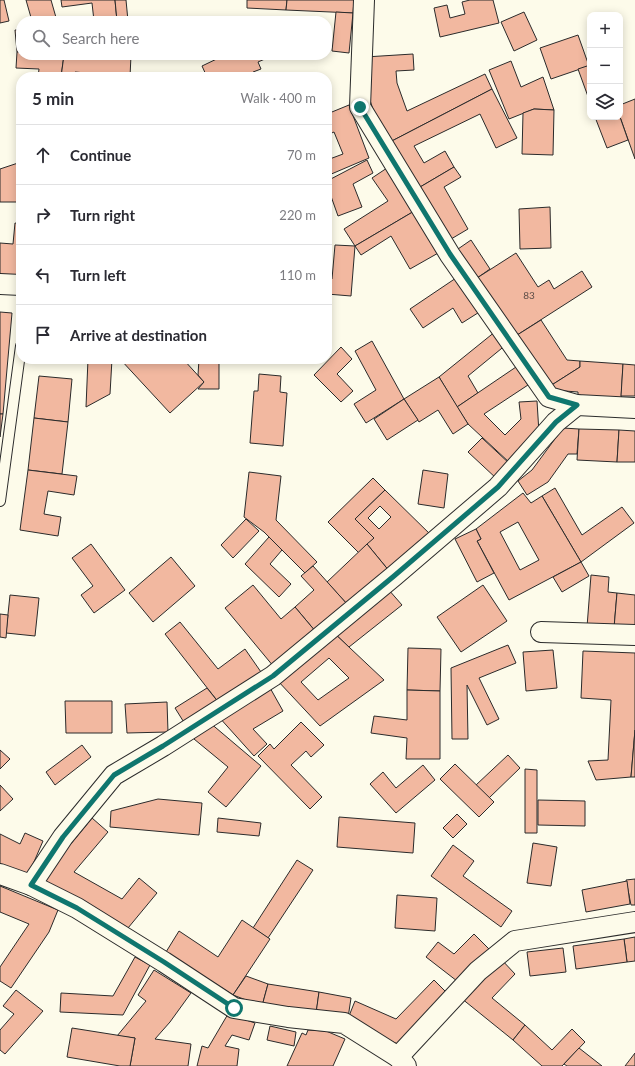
<!DOCTYPE html>
<html lang="en">
<head>
<meta charset="utf-8">
<style>
  body { margin:0; font-family:Lato,sans-serif; background:#f2f2f3; color:#2b2b33 }
  .controls { position:absolute; right:12px; top:12px; display:grid; overflow:hidden; border-radius:8px; box-shadow:0 2px 10px #0003 }
  .controls button { width:36px; height:36px; display:grid; place-items:center; padding:0; border:0; border-bottom:1px solid #e1e1e2; background:#fff; color:#2b2b33; font:20px sans-serif }
  .stop { position:absolute; width:12px; height:12px; margin:-9px; border:3px solid #0f766e; border-radius:50%; background:#fff }
  .stop.end { background:#0f766e; border-color:#fff; box-shadow:0 1px 4px #0008 }
  .list { margin:0; padding:0; list-style:none }
  h2 { display:flex; justify-content:space-between; align-items:center; height:52px; margin:0; padding:0 16px; font-size:17px }
  h2 small { font-size:13px; font-weight:400; color:#7c7c81 }
  .list li { display:grid; grid-template-columns:26px 1fr auto; gap:12px; align-items:center; box-sizing:border-box; height:60px; padding:0 16px; border-top:1px solid #e1e1e2 }
  .list b { display:block; font-size:15px; white-space:nowrap }
  .list em { font-size:13px; font-style:normal; color:#7c7c81 }
  .icon { flex:none; width:22px; height:22px; fill:none; stroke:currentColor; stroke-width:2; stroke-linecap:round; stroke-linejoin:round }
  .map { position:relative; flex:none; width:635px; height:1066px; overflow:hidden }
  .search { position:absolute; background:#fff; box-shadow:0 2px 10px #0003; left:16px; top:16px; width:316px; height:44px; display:flex; align-items:center; gap:10px; box-sizing:border-box; padding:0 14px; border-radius:16px; color:#7c7c81; font-size:15px }
  .panel { position:absolute; background:#fff; box-shadow:0 2px 10px #0003; left:16px; top:72px; width:316px; height:292px; border-radius:16px }
  .map>svg:first-child { display:block }
  .building { fill:#f2b8a0; stroke:#2b2b2b; fill-rule:evenodd }
  .lines { fill:none; stroke-linecap:round; stroke-linejoin:round }
  .lane-casing { stroke:#2b2b2b; stroke-width:12 }
  .street-casing { stroke:#2b2b2b; stroke-width:22 }
  .lane { stroke:#fdfbea; stroke-width:10 }
  .street { stroke:#fdfbea; stroke-width:20 }
  .route { stroke:#0f766e; stroke-width:5 }
  .labels { text-anchor:middle; dominant-baseline:central; stroke-width:3; stroke-linejoin:round; paint-order:stroke }
  .number-label { font-size:10px; fill:#5d4e48 }
</style>
</head>
<body>
<div class="map">
<svg width="635" height="1066" viewBox="0 0 635 1066">
  <rect width="100%" height="100%" fill="#fdfbea"/>
  <g class="building">
    <path d="M 0,0 L 4,0 L 9,21 L 0,23 Z"/>
    <path d="M 26,0 L 51,0 L 57,21 L 32,21 Z"/>
    <path d="M 61,0 L 115,0 L 117,21 L 94,21 L 92,3 L 62,7 Z"/>
    <path d="M 115,0 L 126,0 L 128,21 L 117,21 Z"/>
    <path d="M 247,0 L 287,0 L 286,10 L 247,8 Z"/>
    <path d="M 287,0 L 354,0 L 353,13 L 286,10 Z"/>
    <path d="M 470,0 L 493,0 L 499,23 L 440,37 L 434,8 L 447,5 L 450,18 L 465,14 L 462,2 Z"/>
    <path d="M 336,12 L 353,13 L 349,53 L 332,51 Z"/>
    <path d="M 524,12 L 537,40 L 514,51 L 501,22 Z"/>
    <path d="M 15,30 L 21,30 L 21,52 L 17,52 Z"/>
    <path d="M 578,35 L 589,66 L 551,79 L 540,48 Z"/>
    <path d="M 17,52 L 21,52 L 21,55 L 64,55 L 61,77 L 38,77 L 39,69 L 16,68 Z"/>
    <path d="M 413,54 L 414,70 L 396,71 L 397,83 L 407,111 L 485,74 L 492,89 L 388,143 L 379,128 L 367,91 L 365,57 Z"/>
    <path d="M 64,55 L 131,55 L 130,77 L 75,72 L 74,77 L 61,77 Z"/>
    <path d="M 225,55 L 274,55 L 258,62 L 261,69 L 253,72 L 256,77 L 207,77 L 202,66 Z"/>
    <path d="M 511,61 L 521,87 L 543,77 L 554,110 L 534,109 L 509,119 L 489,70 Z"/>
    <path d="M 590,65 L 590,102 L 578,69 Z"/>
    <path d="M 492,89 L 517,138 L 496,148 L 480,114 L 414,146 L 424,163 L 445,151 L 454,167 L 415,190 L 388,143 Z"/>
    <path d="M 635,99 L 635,159 L 620,117 L 620,105 Z"/>
    <path d="M 349,105 L 369,158 L 329,175 L 327,171 L 327,160 L 343,154 L 334,132 L 327,135 L 327,114 Z"/>
    <path d="M 534,109 L 554,110 L 553,155 L 522,154 L 523,113 Z"/>
    <path d="M 595,117 L 620,117 L 628,140 L 607,148 Z"/>
    <path d="M 367,160 L 373,173 L 353,184 L 362,207 L 338,216 L 327,185 L 327,181 Z"/>
    <path d="M 21,162 L 21,202 L 0,202 L 0,169 Z"/>
    <path d="M 454,167 L 461,177 L 444,187 L 468,229 L 446,242 L 415,190 Z"/>
    <path d="M 387,168 L 416,210 L 355,246 L 344,229 L 388,201 L 372,178 Z"/>
    <path d="M 550,207 L 551,248 L 520,249 L 519,209 Z"/>
    <path d="M 416,210 L 440,252 L 410,269 L 391,236 L 361,255 L 355,246 Z"/>
    <path d="M 15,223 L 21,224 L 21,278 L 0,276 L 0,243 L 13,244 Z"/>
    <path d="M 471,240 L 490,269 L 477,278 L 458,249 Z"/>
    <path d="M 335,245 L 355,246 L 351,296 L 327,294 L 327,279 L 332,279 Z"/>
    <path d="M 516,253 L 538,287 L 549,280 L 554,289 L 582,271 L 592,287 L 514,337 L 477,278 Z"/>
    <path d="M 459,276 L 481,311 L 462,323 L 453,308 L 423,328 L 410,309 Z"/>
    <path d="M 0,312 L 12,313 L 3,414 L 0,414 Z"/>
    <path d="M 541,320 L 567,360 L 580,361 L 580,367 L 547,388 L 514,337 Z"/>
    <path d="M 496,331 L 507,344 L 468,376 L 478,393 L 457,407 L 439,377 Z"/>
    <path d="M 372,341 L 404,399 L 366,423 L 354,404 L 376,390 L 355,351 Z"/>
    <path d="M 341,347 L 352,359 L 337,374 L 353,391 L 341,402 L 314,375 Z"/>
    <path d="M 88,359 L 112,359 L 110,394 L 86,407 Z"/>
    <path d="M 120,359 L 145,359 L 146,361 L 148,359 L 183,359 L 204,382 L 170,413 Z"/>
    <path d="M 199,359 L 219,359 L 219,389 L 198,389 L 204,382 L 198,375 Z"/>
    <path d="M 580,361 L 623,364 L 621,400 L 578,397 L 578,392 L 552,390 L 547,388 L 580,367 Z"/>
    <path d="M 623,364 L 635,365 L 635,396 L 621,396 Z"/>
    <path d="M 516,367 L 528,385 L 484,414 L 505,435 L 521,419 L 519,402 L 537,401 L 539,433 L 510,463 L 468,424 L 457,407 Z"/>
    <path d="M 259,374 L 281,376 L 280,392 L 287,393 L 283,446 L 250,443 L 254,391 L 258,391 Z"/>
    <path d="M 39,376 L 72,379 L 68,422 L 34,418 Z"/>
    <path d="M 439,377 L 468,424 L 453,434 L 438,410 L 419,422 L 404,399 Z"/>
    <path d="M 404,399 L 418,420 L 387,440 L 374,419 Z"/>
    <path d="M 0,414 L 3,414 L 0,437 Z"/>
    <path d="M 34,418 L 68,422 L 62,474 L 28,470 Z"/>
    <path d="M 563,428 L 579,429 L 577,454 L 568,454 L 548,482 L 527,495 L 518,481 L 532,470 Z"/>
    <path d="M 579,429 L 619,430 L 617,462 L 577,460 Z"/>
    <path d="M 619,430 L 635,431 L 635,462 L 617,462 Z"/>
    <path d="M 482,438 L 511,465 L 497,479 L 468,452 Z"/>
    <path d="M 28,470 L 77,476 L 74,495 L 48,491 L 44,514 L 61,517 L 58,536 L 20,530 Z"/>
    <path d="M 423,470 L 448,474 L 444,508 L 418,504 Z"/>
    <path d="M 249,472 L 281,476 L 276,520 L 317,562 L 305,573 L 264,532 L 244,517 Z"/>
    <path d="M 373,478 L 385,490 L 355,519 L 374,538 L 359,553 L 328,522 Z"/>
    <path d="M 555,488 L 582,535 L 622,507 L 634,523 L 581,562 L 542,496 Z"/>
    <path d="M 385,490 L 433,537 L 390,572 L 367,544 L 374,538 L 355,519 ZM 380,506 L 391,517 L 379,529 L 368,518 Z"/>
    <path d="M 523,493 L 531,503 L 542,496 L 581,562 L 509,600 L 477,541 L 481,539 L 476,529 ZM 518,522 L 539,560 L 520,570 L 500,532 Z"/>
    <path d="M 246,519 L 259,531 L 233,558 L 221,545 Z"/>
    <path d="M 476,529 L 481,539 L 477,541 L 494,573 L 477,582 L 455,539 Z"/>
    <path d="M 269,537 L 282,550 L 270,564 L 291,584 L 279,597 L 245,564 Z"/>
    <path d="M 91,544 L 125,590 L 94,613 L 81,595 L 93,586 L 72,558 Z"/>
    <path d="M 367,544 L 390,572 L 347,604 L 327,582 Z"/>
    <path d="M 171,557 L 195,586 L 153,622 L 129,593 Z"/>
    <path d="M 581,562 L 589,576 L 562,592 L 553,577 Z"/>
    <path d="M 313,566 L 347,604 L 316,632 L 295,607 L 314,590 L 301,576 Z"/>
    <path d="M 591,575 L 609,577 L 608,592 L 617,593 L 614,628 L 587,627 Z"/>
    <path d="M 253,585 L 281,619 L 295,607 L 316,632 L 274,667 L 225,608 Z"/>
    <path d="M 483,585 L 507,621 L 461,652 L 437,617 Z"/>
    <path d="M 388,589 L 402,605 L 349,647 L 333,632 Z"/>
    <path d="M 617,593 L 635,595 L 635,630 L 614,628 Z"/>
    <path d="M 10,595 L 39,598 L 35,636 L 6,633 Z"/>
    <path d="M 0,614 L 8,615 L 6,638 L 0,637 Z"/>
    <path d="M 180,622 L 218,669 L 245,649 L 261,672 L 219,703 L 165,634 Z"/>
    <path d="M 333,632 L 384,680 L 320,726 L 277,680 ZM 329,658 L 349,678 L 318,700 L 301,682 Z"/>
    <path d="M 508,645 L 516,663 L 479,678 L 499,719 L 487,725 L 467,685 L 468,739 L 452,739 L 451,668 Z"/>
    <path d="M 408,648 L 441,649 L 440,691 L 407,690 Z"/>
    <path d="M 553,650 L 557,688 L 526,691 L 523,652 Z"/>
    <path d="M 583,651 L 635,653 L 635,730 L 631,777 L 596,780 L 588,761 L 608,760 L 611,700 L 581,698 Z"/>
    <path d="M 269,686 L 283,711 L 253,729 L 267,744 L 254,756 L 218,716 Z"/>
    <path d="M 207,688 L 219,703 L 185,724 L 175,708 Z"/>
    <path d="M 407,690 L 440,691 L 440,759 L 406,759 L 407,738 L 371,733 L 374,716 L 407,720 Z"/>
    <path d="M 65,701 L 112,701 L 112,733 L 66,733 Z"/>
    <path d="M 167,702 L 168,732 L 127,733 L 125,704 Z"/>
    <path d="M 209,722 L 261,766 L 226,807 L 208,792 L 228,767 L 194,739 Z"/>
    <path d="M 301,722 L 324,745 L 311,757 L 306,751 L 291,765 L 322,797 L 310,809 L 258,756 L 270,744 L 274,749 Z"/>
    <path d="M 635,730 L 635,777 L 631,777 Z"/>
    <path d="M 82,745 L 91,757 L 55,785 L 46,772 Z"/>
    <path d="M 0,750 L 10,759 L 0,769 Z"/>
    <path d="M 508,755 L 520,768 L 489,798 L 476,785 Z"/>
    <path d="M 455,764 L 494,802 L 479,817 L 440,779 Z"/>
    <path d="M 423,765 L 435,780 L 396,813 L 370,784 L 383,772 L 396,788 Z"/>
    <path d="M 525,769 L 537,770 L 537,833 L 525,833 Z"/>
    <path d="M 0,785 L 13,799 L 0,811 Z"/>
    <path d="M 158,799 L 202,803 L 199,835 L 110,827 L 111,811 Z"/>
    <path d="M 538,800 L 585,801 L 585,826 L 538,825 Z"/>
    <path d="M 457,814 L 467,824 L 453,838 L 443,828 Z"/>
    <path d="M 339,817 L 415,823 L 413,853 L 337,847 Z"/>
    <path d="M 92,818 L 108,832 L 74,872 L 122,899 L 139,878 L 157,893 L 128,928 L 41,880 Z"/>
    <path d="M 218,818 L 261,823 L 259,836 L 217,832 Z"/>
    <path d="M 25,833 L 43,841 L 27,878 L 0,865 L 0,834 L 20,844 Z"/>
    <path d="M 533,843 L 557,847 L 551,886 L 527,883 Z"/>
    <path d="M 453,845 L 474,861 L 463,876 L 512,911 L 501,927 L 431,876 Z"/>
    <path d="M 297,860 L 313,870 L 268,938 L 253,928 Z"/>
    <path d="M 635,879 L 635,905 L 631,905 L 626,880 Z"/>
    <path d="M 627,881 L 630,904 L 586,912 L 582,890 Z"/>
    <path d="M 0,886 L 58,910 L 49,932 L 11,988 L 0,981 L 0,967 L 29,924 L 0,912 Z"/>
    <path d="M 397,895 L 437,898 L 435,931 L 395,928 Z"/>
    <path d="M 242,920 L 270,939 L 233,995 L 166,952 L 179,931 L 218,957 Z"/>
    <path d="M 474,934 L 489,949 L 457,981 L 426,957 L 438,942 L 454,954 Z"/>
    <path d="M 635,937 L 635,961 L 627,962 L 624,939 Z"/>
    <path d="M 624,939 L 627,962 L 576,969 L 573,946 Z"/>
    <path d="M 563,948 L 566,972 L 530,976 L 527,952 Z"/>
    <path d="M 135,957 L 150,965 L 123,1015 L 60,1012 L 61,993 L 113,996 Z"/>
    <path d="M 500,958 L 515,974 L 492,998 L 525,1025 L 513,1040 L 461,998 Z"/>
    <path d="M 154,970 L 191,993 L 170,1022 L 155,1039 L 191,1044 L 188,1066 L 130,1066 L 135,1038 L 117,1036 L 146,1001 L 138,995 Z"/>
    <path d="M 246,976 L 268,984 L 262,1006 L 233,995 Z"/>
    <path d="M 434,980 L 450,996 L 402,1046 L 347,1021 L 355,1001 L 396,1019 Z"/>
    <path d="M 268,984 L 319,992 L 316,1015 L 262,1006 Z"/>
    <path d="M 16,990 L 43,1011 L 5,1054 L 0,1050 L 0,1030 L 14,1014 L 3,1006 Z"/>
    <path d="M 319,992 L 351,998 L 348,1018 L 316,1013 Z"/>
    <path d="M 228,1014 L 255,1023 L 249,1040 L 232,1035 L 225,1046 L 239,1049 L 237,1066 L 197,1066 L 202,1046 L 208,1048 Z"/>
    <path d="M 525,1025 L 552,1050 L 572,1029 L 585,1042 L 562,1066 L 542,1066 L 513,1040 Z"/>
    <path d="M 270,1026 L 296,1032 L 294,1046 L 267,1040 Z"/>
    <path d="M 72,1028 L 135,1038 L 130,1066 L 120,1066 L 67,1057 Z"/>
    <path d="M 308,1030 L 326,1031 L 345,1039 L 333,1066 L 287,1066 L 302,1033 L 306,1035 Z"/>
    <path d="M 579,1048 L 602,1066 L 567,1066 L 564,1064 Z"/>
    <path d="M 635,1053 L 635,1066 L 625,1066 Z"/>
  </g>
  <g class="lines">
    <defs>
      <path id="lane" d="M 0,501 L 21,346"/>
      <g id="street">
        <path d="M 364,0 L 360,107 L 450,255 L 549,397 L 577,405 L 635,408"/>
        <path d="M 0,284 L 21,285"/>
        <path d="M 541,632 L 635,635"/>
        <path d="M 0,874 L 31,885 L 77,908 L 164,962 L 234,1008 L 288,1017 L 344,1023 L 398,1057 L 406,1066"/>
        <path d="M 31,885 L 63,837 L 114,775 L 163,746 L 273,676 L 394,576 L 498,487 L 556,422 L 577,405"/>
        <path d="M 398,1057 L 478,971 L 515,941 L 635,922"/>
      </g>
    </defs>
    <use href="#lane" class="lane-casing"/>
    <use href="#street" class="street-casing"/>
    <use href="#lane" class="lane"/>
    <use href="#street" class="street"/>
  </g>
  <g class="lines">
    <path class="route" d="M 234,1008 L 164,962 L 77,908 L 31,885 L 63,837 L 114,775 L 163,746 L 273,676 L 394,576 L 498,487 L 556,422 L 577,405 L 549,397 L 450,254 L 360,107"/>
  </g>
  <g class="labels">
    <g class="number-label">
      <text x="529" y="295">83</text>
    </g>
  </g>
</svg>
<div class="controls">
<button>+</button>
<button>−</button>
<button><svg class="icon" aria-label="layers" viewBox="0 0 24 24"><path d="M12 4l9 5-9 5-9-5zM3 14l9 5 9-5"/></svg></button>
</div>
<div class="stop" style="left:234px;top:1008px"></div>
<div class="stop end" style="left:360px;top:107px"></div>
<div class="search"><svg class="icon" aria-label="search" viewBox="0 0 24 24"><circle cx="10" cy="10" r="6"/><path d="M15 15l6 6"/></svg>Search here</div>
<section class="panel">
<h2>5 min<small>Walk · 400 m</small></h2>
<ul class="list">
<li><svg class="icon" aria-label="ahead" viewBox="0 0 24 24"><path d="M12 20V5M6 11l6-6 6 6"/></svg><div><b>Continue</b></div><em>70 m</em></li>
<li><svg class="icon" aria-label="right" viewBox="0 0 24 24"><path d="M7 20v-9h11M14 6l5 5-5 5"/></svg><div><b>Turn right</b></div><em>220 m</em></li>
<li><svg class="icon" aria-label="left" viewBox="0 0 24 24"><path d="M17 20v-9H6M10 6l-5 5 5 5"/></svg><div><b>Turn left</b></div><em>110 m</em></li>
<li><svg class="icon" aria-label="arrive" viewBox="0 0 24 24"><path d="M6 21V4h12l-3 4 3 4H6"/></svg><div><b>Arrive at destination</b></div></li>
</ul>
</section>
</div>
</body>
</html>
